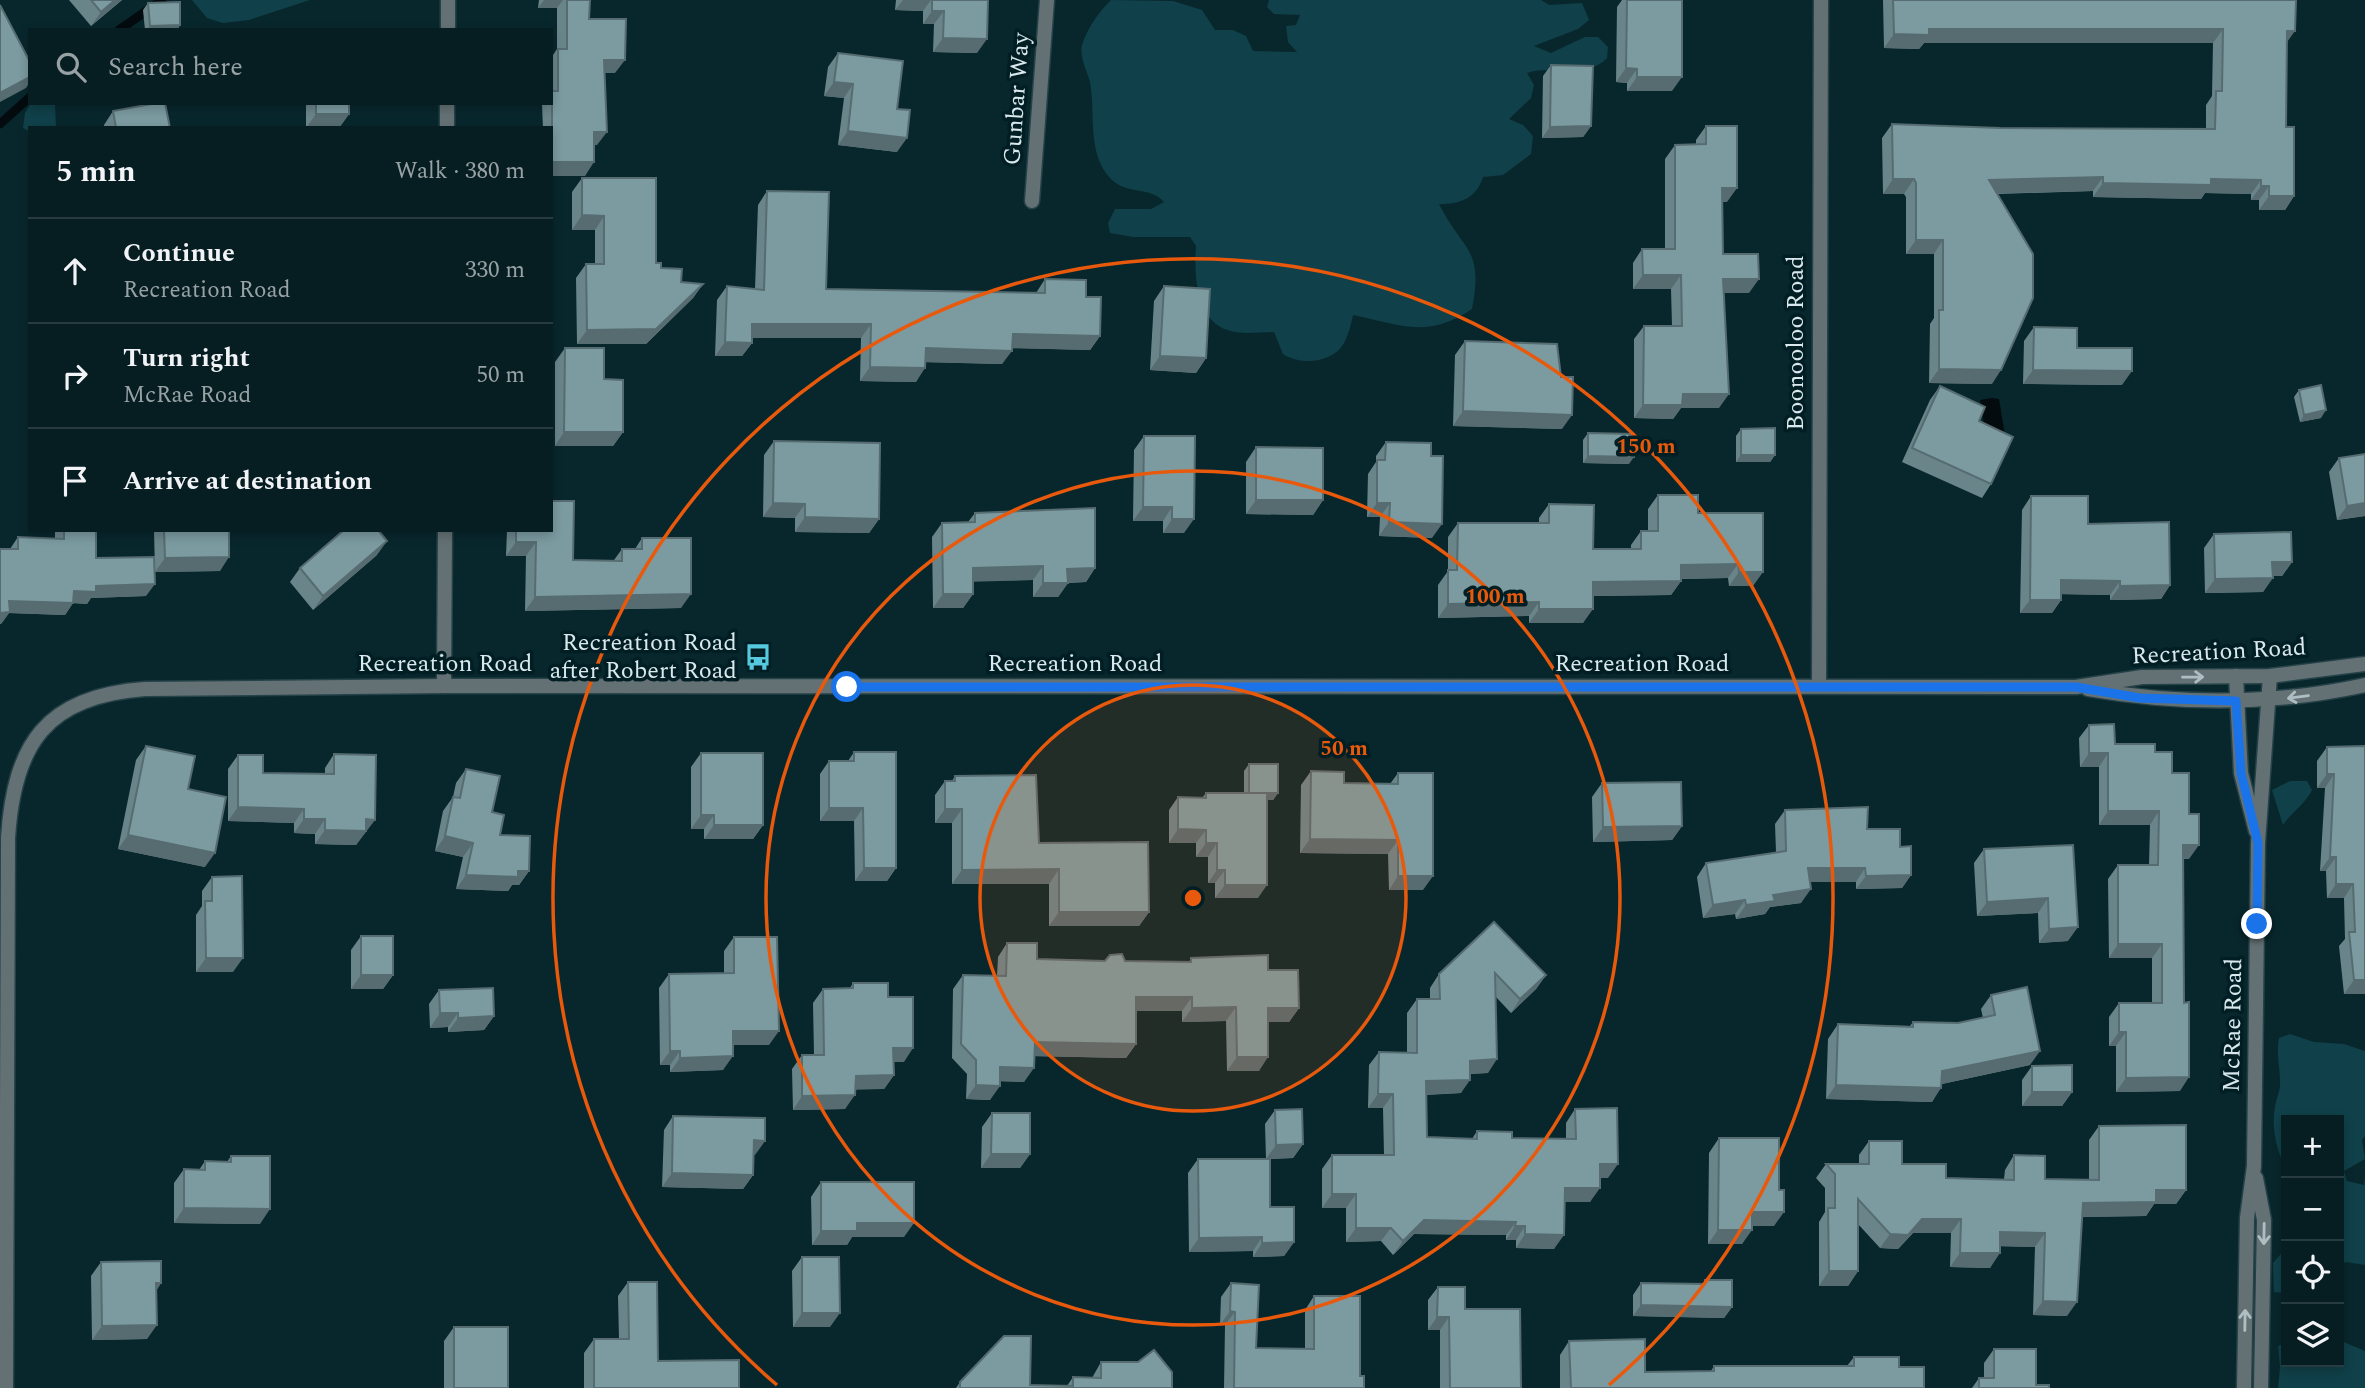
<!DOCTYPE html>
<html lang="en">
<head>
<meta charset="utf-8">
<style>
  body { margin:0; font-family:Spectral,serif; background:#142a2f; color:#f1f3f6 }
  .controls { position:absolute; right:21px; bottom:21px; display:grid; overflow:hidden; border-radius:0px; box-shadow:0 4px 10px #0003 }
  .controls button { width:63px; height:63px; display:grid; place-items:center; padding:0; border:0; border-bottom:2px solid #273b40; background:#061d22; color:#f1f3f6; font:35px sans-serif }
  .stop { position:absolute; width:21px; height:21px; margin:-16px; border:5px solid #1a73e8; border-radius:50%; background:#fff }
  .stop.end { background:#1a73e8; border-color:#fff; box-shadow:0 2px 7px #0008 }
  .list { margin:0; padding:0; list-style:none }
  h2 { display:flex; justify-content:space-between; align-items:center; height:91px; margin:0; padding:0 28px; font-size:30px }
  h2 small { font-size:23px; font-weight:400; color:#98a2a5 }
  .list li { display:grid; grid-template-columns:46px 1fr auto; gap:21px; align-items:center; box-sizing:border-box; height:105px; padding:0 28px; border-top:2px solid #273b40 }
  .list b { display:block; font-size:26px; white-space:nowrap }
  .list p { margin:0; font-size:23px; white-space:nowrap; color:#98a2a5 }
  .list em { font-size:23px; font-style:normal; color:#98a2a5 }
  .icon { flex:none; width:38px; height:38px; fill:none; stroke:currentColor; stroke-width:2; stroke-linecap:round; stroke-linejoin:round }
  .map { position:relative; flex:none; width:2365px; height:1388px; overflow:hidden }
  .search { position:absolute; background:#061d22; box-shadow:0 4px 10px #0003; left:28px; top:28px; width:525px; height:77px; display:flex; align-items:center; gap:18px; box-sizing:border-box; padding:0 24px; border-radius:0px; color:#98a2a5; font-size:26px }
  .panel { position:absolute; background:#061d22; box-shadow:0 4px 10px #0003; left:28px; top:126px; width:525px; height:406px; border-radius:0px }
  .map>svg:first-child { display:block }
  .green { fill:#104049 }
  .water { fill:#030b0e }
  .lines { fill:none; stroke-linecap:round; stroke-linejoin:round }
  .stream { stroke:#030b0e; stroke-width:9 }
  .minor-casing { stroke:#254248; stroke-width:17 }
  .tertiary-casing { stroke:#254248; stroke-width:17 }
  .minor { stroke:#647174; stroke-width:14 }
  .tertiary { stroke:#647174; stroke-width:14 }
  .wall { fill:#6a858a }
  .shaded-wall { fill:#566c71 }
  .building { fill:#7b9ba1; stroke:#566c71; stroke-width:2 }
  .oneway { stroke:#afbec2 }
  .route { stroke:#1a73e8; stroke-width:9 }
  .ring { fill:none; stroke:#e8590c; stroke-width:3.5 }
  .labels { text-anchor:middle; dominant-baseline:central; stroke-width:7; stroke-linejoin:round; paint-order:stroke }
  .street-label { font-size:24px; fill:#d8e8ec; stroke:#001e23 }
  .poi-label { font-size:24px; fill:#d8e8ec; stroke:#001e23; text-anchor:end }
  .centre { fill:#e8590c; stroke:#001e23; stroke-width:3.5 }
  .ring-label { font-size:21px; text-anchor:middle; font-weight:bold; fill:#e8590c; stroke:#001e23; stroke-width:7; stroke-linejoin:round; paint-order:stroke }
</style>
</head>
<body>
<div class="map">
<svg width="2365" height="1388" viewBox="0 0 2365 1388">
  <rect width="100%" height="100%" fill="#08272d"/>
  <g class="green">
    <path d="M 192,0 L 310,0 L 249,20 L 223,23 L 207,18 Z"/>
    <path d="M 1111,0 L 1173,1 L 1202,10 L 1215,30 L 1233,30 L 1246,36 L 1253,51 L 1297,52 L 1288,42 L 1286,26 L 1296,25 L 1300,15 L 1274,14 L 1267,7 L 1269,0 L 1541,0 L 1549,5 L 1582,3 L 1589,20 L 1578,29 L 1534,46 L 1551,53 L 1585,37 L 1598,37 L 1608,47 L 1607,58 C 1584,81 1554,64 1527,73 L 1534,85 L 1531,98 L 1509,119 L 1523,125 L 1533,136 L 1531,154 L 1503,175 L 1483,177 C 1476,199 1460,204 1439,204 C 1463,252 1484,247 1472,309 C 1427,339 1401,325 1353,315 C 1351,324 1349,334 1344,343 C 1333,363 1301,366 1283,354 L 1274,332 C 1261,332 1247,334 1235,332 C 1195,326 1194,276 1196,246 L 1190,237 L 1133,237 L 1110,233 L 1108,223 L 1115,209 L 1151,209 L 1164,202 C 1150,186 1128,195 1112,180 C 1086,155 1096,113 1090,82 C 1087,71 1079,56 1082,45 C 1088,27 1098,13 1111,0 Z"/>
    <path d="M 31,103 L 55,103 L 56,128 L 30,128 L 30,132 L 23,128 L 25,113 Z"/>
    <path d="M 2290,781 L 2307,781 L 2312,790 C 2305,804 2292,812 2283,825 L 2272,790 Z"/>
    <path d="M 2290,1034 L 2314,1042 L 2344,1044 L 2365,1051 L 2365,1136 L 2362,1140 L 2365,1159 L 2344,1171 L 2347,1181 L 2364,1185 L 2365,1176 L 2365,1265 L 2346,1262 L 2339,1265 L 2339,1120 L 2286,1120 L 2286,1171 C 2277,1149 2271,1131 2275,1107 C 2276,1099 2281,1089 2280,1081 C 2280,1065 2276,1054 2279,1038 Z"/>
    <path d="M 2286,1248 L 2286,1293 L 2274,1292 L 2273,1263 Z"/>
    <path d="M 2339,1340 L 2365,1351 L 2365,1388 L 2278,1388 L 2280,1367 L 2278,1346 L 2286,1343 L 2286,1362 L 2339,1362 Z"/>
  </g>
  <path class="water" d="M 1992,398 L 1999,399 L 2005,435 L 1986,437 L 1980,400 Z"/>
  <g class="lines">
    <g class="stream">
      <path d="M 119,30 L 162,0"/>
      <path d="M 0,124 L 30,97"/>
    </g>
    <defs>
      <g id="minor">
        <path d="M 448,30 L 448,0"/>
        <path d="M 447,128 L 447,103"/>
        <path d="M 1032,201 L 1047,0"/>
        <path d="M 2236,676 L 2241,773 L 2256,831"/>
        <path d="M 444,686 L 445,530"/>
        <path d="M 2256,1178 L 2264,1220 L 2261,1388"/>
        <path d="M 2244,1388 L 2247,1218 L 2254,1166 L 2258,843 L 2270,676"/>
      </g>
      <g id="tertiary">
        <path d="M 1819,686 L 1821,0"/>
        <path d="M 2088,689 C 2180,705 2273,705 2365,685"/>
        <path d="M 6,1388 L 8,838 C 14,744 46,696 145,689 L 444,686 L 2076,687 L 2142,677 L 2270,676 L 2365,664"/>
      </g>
    </defs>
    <use href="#minor" class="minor-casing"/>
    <use href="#tertiary" class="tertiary-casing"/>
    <use href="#minor" class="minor"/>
    <use href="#tertiary" class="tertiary"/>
  </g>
  <g class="wall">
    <path d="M 69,0 L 122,0 L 91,26 Z"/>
    <path d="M 539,0 L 590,0 L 589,19 L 615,73 L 605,73 L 597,145 L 594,145 L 585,176 L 551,176 L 551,128 L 543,128 L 542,105 L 543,103 L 551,103 L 551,58 L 557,49 L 557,8 L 538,8 Z"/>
    <path d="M 896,0 L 988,0 L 977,53 L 933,52 L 934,24 L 923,24 L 923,11 L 895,10 Z"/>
    <path d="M 1622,0 L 1627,0 L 1672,91 L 1627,91 L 1627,83 L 1616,82 L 1617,7 Z"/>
    <path d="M 1883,0 L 2296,0 L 2287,43 L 2286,127 L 2294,196 L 2285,210 L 2259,210 L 2259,200 L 2251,200 L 2251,194 L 2205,193 L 2201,199 L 2093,197 L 2093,191 L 1998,194 L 1992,384 L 1929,383 L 1930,324 L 1934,318 L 1934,254 L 1906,254 L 1906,197 L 1904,194 L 1883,194 L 1882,138 L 1892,124 L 2000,128 L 2206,129 L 2206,105 L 2212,96 L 2213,43 L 1924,43 L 1919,49 L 1884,48 Z"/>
    <path d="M 148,3 L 180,25 L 177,30 L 145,30 L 143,10 Z"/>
    <path d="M 838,53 L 897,109 L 897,152 L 838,145 L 844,98 L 824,96 L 828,67 Z"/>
    <path d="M 1551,65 L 1591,126 L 1583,137 L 1542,138 L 1543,76 Z"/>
    <path d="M 306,103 L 349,103 L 349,114 L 339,128 L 306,128 Z"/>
    <path d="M 113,111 L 170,128 L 104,128 L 104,125 Z"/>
    <path d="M 1706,126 L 1727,202 L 1722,202 L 1723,254 L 1749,293 L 1724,293 L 1719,408 L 1681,408 L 1673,419 L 1634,418 L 1634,339 L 1644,326 L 1672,326 L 1671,289 L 1633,289 L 1633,263 L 1642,249 L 1665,249 L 1665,159 L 1675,145 L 1696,144 L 1696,140 Z"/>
    <path d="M 582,178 L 661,268 L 681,282 L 703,284 L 693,298 L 646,344 L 577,344 L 576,278 L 586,264 L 595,264 L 595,230 L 572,230 L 572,192 Z"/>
    <path d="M 767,191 L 826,289 L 1036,293 L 1045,279 L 1086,297 L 1100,336 L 1090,350 L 1012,348 L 1002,364 L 925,362 L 916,382 L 860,381 L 861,338 L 752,338 L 752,343 L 742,356 L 715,356 L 717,300 L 727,286 L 755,289 L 758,205 Z"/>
    <path d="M 1164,286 L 1206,358 L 1196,373 L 1150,370 L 1154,301 Z"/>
    <path d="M 2034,327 L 2077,348 L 2122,385 L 2023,384 L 2024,341 Z"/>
    <path d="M 1465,341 L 1562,429 L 1453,426 L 1455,355 Z"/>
    <path d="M 565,348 L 604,379 L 623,432 L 613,446 L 555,446 L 555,362 Z"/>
    <path d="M 1940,386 L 1991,484 L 1982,498 L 1902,462 L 1930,400 Z"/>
    <path d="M 2299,390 L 2321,418 L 2300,422 L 2294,397 Z"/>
    <path d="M 1741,429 L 1775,455 L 1770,462 L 1736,462 L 1736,436 Z"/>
    <path d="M 1588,433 L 1629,464 L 1583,463 L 1583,440 Z"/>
    <path d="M 1144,436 L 1184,533 L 1163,533 L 1163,521 L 1133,521 L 1134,450 Z"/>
    <path d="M 774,441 L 879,519 L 869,533 L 795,532 L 795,518 L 763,517 L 764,455 Z"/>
    <path d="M 1386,442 L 1432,538 L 1379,536 L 1380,517 L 1367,517 L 1368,474 L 1376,462 L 1376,456 Z"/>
    <path d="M 1256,447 L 1323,500 L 1313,515 L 1246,514 L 1246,462 Z"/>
    <path d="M 2365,454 L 2365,516 L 2337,520 L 2329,472 L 2339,458 Z"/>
    <path d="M 1658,495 L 1698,513 L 1763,513 L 1753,586 L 1729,586 L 1728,578 L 1681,579 L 1681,581 L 1671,595 L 1593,596 L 1583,623 L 1529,623 L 1529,616 L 1438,618 L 1438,585 L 1448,571 L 1448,537 L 1458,523 L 1539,523 L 1539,518 L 1549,504 L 1593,549 L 1631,549 L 1631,545 L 1641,531 L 1648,531 L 1648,509 Z"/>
    <path d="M 2031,496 L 2088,524 L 2170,585 L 2161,599 L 2110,600 L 2110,595 L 2061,594 L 2061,600 L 2052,613 L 2020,613 L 2022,510 Z"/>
    <path d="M 975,513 L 1095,568 L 1086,582 L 1068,583 L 1058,597 L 1033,597 L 1033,580 L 973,581 L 973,594 L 963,608 L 933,608 L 932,537 L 942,523 L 968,522 Z"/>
    <path d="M 55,530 L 96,530 L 96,558 L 146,596 L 91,598 L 87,604 L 73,603 L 65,615 L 9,613 L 1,624 L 10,549 L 18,537 L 55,539 Z"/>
    <path d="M 154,530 L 229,530 L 220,571 L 155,572 Z"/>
    <path d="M 507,530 L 551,530 L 573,560 L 614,560 L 622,549 L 635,549 L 642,538 L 681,608 L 525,611 L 526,556 L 506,556 Z"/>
    <path d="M 2214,534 L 2292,562 L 2282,576 L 2273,576 L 2263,592 L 2205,593 L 2204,548 Z"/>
    <path d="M 377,555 L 313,610 L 290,582 L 300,568 Z"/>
    <path d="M 2089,725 L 2115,744 L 2155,752 L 2172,773 L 2189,859 L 2183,859 L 2180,1091 L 2116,1092 L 2116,1046 L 2109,1046 L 2109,1017 L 2119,1003 L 2152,1003 L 2152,958 L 2109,958 L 2108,879 L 2118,865 L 2149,865 L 2150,825 L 2099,825 L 2099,767 L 2080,767 L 2079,738 Z"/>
    <path d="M 146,746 L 188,789 L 205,867 L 118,849 L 136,760 Z"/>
    <path d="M 2365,746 L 2365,994 L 2344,994 L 2339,946 L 2345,939 L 2344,898 L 2327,898 L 2326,871 L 2320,871 L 2325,788 L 2317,788 L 2317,761 L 2327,747 Z"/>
    <path d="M 854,752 L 896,868 L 887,881 L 855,881 L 854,821 L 820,821 L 820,774 L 829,761 L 848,761 Z"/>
    <path d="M 701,753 L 763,825 L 753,839 L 704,839 L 704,829 L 691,829 L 691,767 Z"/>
    <path d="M 334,754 L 365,834 L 364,834 L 356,845 L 315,844 L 315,834 L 294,833 L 294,823 L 228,821 L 228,769 L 238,755 L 263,773 L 325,774 L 325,768 Z"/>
    <path d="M 1249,764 L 1278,793 L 1273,800 L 1267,800 L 1258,898 L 1215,898 L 1215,883 L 1208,883 L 1208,857 L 1196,857 L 1196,843 L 1169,843 L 1169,810 L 1178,797 L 1202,798 L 1206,793 L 1244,793 L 1244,771 Z"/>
    <path d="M 466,769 L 492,812 L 500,835 L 529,871 L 519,885 L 512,885 L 508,891 L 456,889 L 463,857 L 435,851 L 443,811 L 453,797 L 456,783 Z"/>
    <path d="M 1311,771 L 1344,783 L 1390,784 L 1398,773 L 1423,890 L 1389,890 L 1388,854 L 1300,853 L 1301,785 Z"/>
    <path d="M 955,776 L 1039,843 L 1149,912 L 1139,926 L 1049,926 L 1049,884 L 952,884 L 952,823 L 935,823 L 935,795 L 945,781 L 952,781 Z"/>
    <path d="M 1602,783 L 1682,826 L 1672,840 L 1593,842 L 1592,797 Z"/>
    <path d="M 1785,810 L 1867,829 L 1900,847 L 1911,875 L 1902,888 L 1856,889 L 1856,882 L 1810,882 L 1801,903 L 1770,907 L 1765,914 L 1736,919 L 1735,914 L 1703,918 L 1697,877 L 1706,863 L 1776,852 L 1775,824 Z"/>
    <path d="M 2073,845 L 2068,941 L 2039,943 L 2038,913 L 1977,916 L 1974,863 L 1984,849 Z"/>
    <path d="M 212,877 L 233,972 L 196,972 L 196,915 L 202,906 L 202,891 Z"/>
    <path d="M 1494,922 L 1546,975 L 1536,989 L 1511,1013 L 1496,997 L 1488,1073 L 1470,1074 L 1461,1093 L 1426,1095 L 1427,1137 L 1472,1139 L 1477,1131 L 1512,1138 L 1566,1139 L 1566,1123 L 1575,1109 L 1608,1178 L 1600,1178 L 1590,1202 L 1565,1202 L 1554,1249 L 1516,1248 L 1516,1240 L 1506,1240 L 1506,1235 L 1414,1234 L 1393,1255 L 1381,1241 L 1346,1242 L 1346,1208 L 1322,1208 L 1322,1169 L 1332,1155 L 1384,1155 L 1383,1108 L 1368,1108 L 1369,1065 L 1379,1052 L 1407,1053 L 1407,1013 L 1417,999 L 1430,999 L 1430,988 L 1439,974 Z"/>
    <path d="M 361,936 L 393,975 L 383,989 L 351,989 L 351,950 Z"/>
    <path d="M 734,937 L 769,1045 L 733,1045 L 723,1070 L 670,1072 L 670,1065 L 660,1065 L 659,988 L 669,974 L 724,973 L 724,951 Z"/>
    <path d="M 1007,943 L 1037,959 L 1189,962 L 1191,958 L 1268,970 L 1299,1008 L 1289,1022 L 1268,1022 L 1259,1071 L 1227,1071 L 1226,1021 L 1182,1022 L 1182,1011 L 1136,1011 L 1136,1044 L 1126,1058 L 1034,1056 L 1024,1082 L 1000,1081 L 990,1100 L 966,1099 L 967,1074 L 952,1058 L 953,989 L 963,975 L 997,976 L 998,957 Z"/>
    <path d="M 853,983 L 888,997 L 904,1062 L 893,1062 L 894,1075 L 884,1089 L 855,1089 L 845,1109 L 793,1110 L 792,1069 L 802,1055 L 814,1055 L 813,1003 L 823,989 L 850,988 Z"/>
    <path d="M 439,990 L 494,1016 L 484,1030 L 448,1032 L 448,1027 L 430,1028 L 429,1004 Z"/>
    <path d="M 1991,995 L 2030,1065 L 1942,1084 L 1932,1102 L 1826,1099 L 1828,1039 L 1838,1024 L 1910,1026 L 1913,1022 L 1958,1023 L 1983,1018 L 1981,1009 Z"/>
    <path d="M 2032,1066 L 2072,1092 L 2062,1106 L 2022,1106 L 2022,1080 Z"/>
    <path d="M 1275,1110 L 1303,1144 L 1293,1158 L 1270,1159 L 1270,1207 L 1294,1242 L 1284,1256 L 1253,1257 L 1253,1251 L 1189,1252 L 1188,1173 L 1198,1159 L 1266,1159 L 1265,1124 Z"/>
    <path d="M 992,1113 L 1030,1154 L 1020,1168 L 981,1168 L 982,1127 Z"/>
    <path d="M 673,1116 L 755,1155 L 754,1155 L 753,1175 L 743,1189 L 662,1187 L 664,1130 Z"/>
    <path d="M 2099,1126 L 2186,1190 L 2176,1204 L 2154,1204 L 2146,1216 L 2082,1217 L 2067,1316 L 2033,1315 L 2035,1247 L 2000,1246 L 1990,1268 L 1950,1267 L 1951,1233 L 1913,1233 L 1898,1249 L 1880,1248 L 1858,1224 L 1858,1271 L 1848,1286 L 1819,1286 L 1819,1222 L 1825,1212 L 1825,1188 L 1816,1178 L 1826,1164 L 1859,1164 L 1859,1155 L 1869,1141 L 1902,1164 L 1946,1178 L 2004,1179 L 2005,1170 L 2014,1155 L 2045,1179 L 2089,1180 L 2089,1140 Z"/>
    <path d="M 1719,1138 L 1779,1190 L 1774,1226 L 1752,1226 L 1742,1244 L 1708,1244 L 1709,1153 Z"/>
    <path d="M 231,1156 L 260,1224 L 174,1223 L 174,1183 L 184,1169 L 199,1170 L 205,1161 L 227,1162 Z"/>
    <path d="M 821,1182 L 904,1237 L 852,1237 L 847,1245 L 812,1245 L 811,1197 Z"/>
    <path d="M 802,1257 L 830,1327 L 793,1327 L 792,1271 Z"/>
    <path d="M 101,1262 L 161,1283 L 156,1291 L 147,1339 L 92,1340 L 91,1276 Z"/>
    <path d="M 1705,1280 L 1732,1307 L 1724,1318 L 1633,1316 L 1633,1295 L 1641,1283 L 1703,1284 Z"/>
    <path d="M 628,1282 L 658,1361 L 739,1388 L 584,1388 L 584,1353 L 594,1339 L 619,1339 L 618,1296 Z"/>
    <path d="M 1231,1283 L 1256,1348 L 1305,1349 L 1305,1310 L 1314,1296 L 1360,1376 L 1364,1388 L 1224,1388 L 1225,1325 L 1220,1325 L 1221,1297 Z"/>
    <path d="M 1438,1287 L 1465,1309 L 1521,1388 L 1440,1388 L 1440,1330 L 1428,1330 L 1428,1300 Z"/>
    <path d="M 454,1327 L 508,1388 L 444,1388 L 444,1341 Z"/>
    <path d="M 1569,1341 L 1645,1372 L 1711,1371 L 1714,1366 L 1847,1366 L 1854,1357 L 1899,1367 L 1924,1388 L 1560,1388 L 1560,1355 Z"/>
    <path d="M 1994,1349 L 2036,1385 L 2049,1388 L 1972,1388 L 1979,1378 L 1984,1378 L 1984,1363 Z"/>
    <path d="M 1101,1362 L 1172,1388 L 956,1388 L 960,1382 L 1067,1386 L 1073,1377 L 1092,1378 Z"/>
  </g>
  <g class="shaded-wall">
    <path d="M 115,0 L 122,0 L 91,26 L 101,12 Z"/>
    <path d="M 544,0 L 563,0 L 557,8 L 538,8 Z"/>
    <path d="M 903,0 L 931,0 L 923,11 L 895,10 Z"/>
    <path d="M 932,11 L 944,11 L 934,24 L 923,24 Z"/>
    <path d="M 180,25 L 177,30 L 148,30 L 150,26 Z"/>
    <path d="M 1929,29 L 2223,29 L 2213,43 L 1924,43 L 1919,49 L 1884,48 L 1894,34 Z"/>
    <path d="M 2287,31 L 2295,31 L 2285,45 Z"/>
    <path d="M 943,38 L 987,39 L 977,53 L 933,52 Z"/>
    <path d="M 604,60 L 625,60 L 615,73 L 595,73 Z"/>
    <path d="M 1626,68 L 1637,69 L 1627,83 L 1616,82 Z"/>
    <path d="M 30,77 L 30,82 L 26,88 L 0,102 L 0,93 Z"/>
    <path d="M 1637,77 L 1682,77 L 1672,91 L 1627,91 Z"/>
    <path d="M 834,82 L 853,84 L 844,98 L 824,96 Z"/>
    <path d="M 316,114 L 349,114 L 339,128 L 306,128 Z"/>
    <path d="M 1591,126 L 1583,137 L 1542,138 L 1550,127 Z"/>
    <path d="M 848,131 L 907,138 L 897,152 L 838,145 Z"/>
    <path d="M 594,132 L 607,132 L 597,145 L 584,146 Z"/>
    <path d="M 552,162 L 594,162 L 585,176 L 551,176 L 551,163 Z"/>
    <path d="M 2103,177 L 2093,191 L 1980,194 L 1989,180 Z"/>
    <path d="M 1893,179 L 1914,179 L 1904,194 L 1883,194 Z"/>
    <path d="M 2211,179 L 2261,180 L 2251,194 L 2205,193 L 2201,199 L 2093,197 L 2103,183 Z"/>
    <path d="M 2261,186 L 2269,186 L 2259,200 L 2251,200 Z"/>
    <path d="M 1722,188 L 1737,188 L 1727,202 L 1712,202 Z"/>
    <path d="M 2269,196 L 2294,196 L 2285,210 L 2259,210 Z"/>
    <path d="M 582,215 L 604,216 L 595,230 L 572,230 Z"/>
    <path d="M 1916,240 L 1943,240 L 1934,254 L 1906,254 Z"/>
    <path d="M 1643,275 L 1681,275 L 1671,289 L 1633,289 Z"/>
    <path d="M 1723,279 L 1759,279 L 1749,293 L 1714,293 Z"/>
    <path d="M 703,284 L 693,298 L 646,344 L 577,344 L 587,330 Z"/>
    <path d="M 752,324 L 871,324 L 861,338 L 742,338 Z"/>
    <path d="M 1013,334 L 1100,336 L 1090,350 L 1003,348 Z"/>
    <path d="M 725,342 L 752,343 L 742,356 L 715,356 Z"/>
    <path d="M 926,348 L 1012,351 L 1002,364 L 916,362 Z"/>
    <path d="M 1160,356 L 1206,358 L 1196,373 L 1150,370 Z"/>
    <path d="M 870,367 L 925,368 L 916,382 L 860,381 Z"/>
    <path d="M 1939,369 L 2001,370 L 1992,384 L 1929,383 Z"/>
    <path d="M 2033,370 L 2132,371 L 2122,385 L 2023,384 Z"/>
    <path d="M 1683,394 L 1729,394 L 1719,408 L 1681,408 L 1673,419 L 1634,418 L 1643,405 Z"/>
    <path d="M 2326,410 L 2321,418 L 2300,422 L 2304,415 Z"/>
    <path d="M 1463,411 L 1572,415 L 1562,429 L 1453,426 Z"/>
    <path d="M 564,432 L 623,432 L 613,446 L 555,446 Z"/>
    <path d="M 1741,455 L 1775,455 L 1770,462 L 1736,462 Z"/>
    <path d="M 1588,456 L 1634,457 L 1629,464 L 1583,463 Z"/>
    <path d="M 1256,500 L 1323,500 L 1313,515 L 1246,514 Z"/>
    <path d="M 773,503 L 805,504 L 795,518 L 763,517 Z"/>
    <path d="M 1377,503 L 1390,503 L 1380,517 L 1367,517 Z"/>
    <path d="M 2365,503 L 2365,516 L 2337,520 L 2347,506 Z"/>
    <path d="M 1143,507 L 1172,507 L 1163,521 L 1133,521 Z"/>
    <path d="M 805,517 L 879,519 L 869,533 L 795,532 Z"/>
    <path d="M 1172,519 L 1194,519 L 1184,533 L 1163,533 Z"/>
    <path d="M 1389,522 L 1442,524 L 1432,538 L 1379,536 Z"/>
    <path d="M 387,541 L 377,555 L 313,610 L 323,596 Z"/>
    <path d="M 516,542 L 536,542 L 526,556 L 506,556 Z"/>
    <path d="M 229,557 L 220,571 L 155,572 L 165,558 Z"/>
    <path d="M 2272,562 L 2292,562 L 2282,576 L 2262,576 Z"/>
    <path d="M 1738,564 L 1728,578 L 1671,579 L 1681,565 Z"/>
    <path d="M 1043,566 L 1033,580 L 963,582 L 973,568 Z"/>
    <path d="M 1095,568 L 1086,582 L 1057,583 L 1067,569 Z"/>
    <path d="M 1739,572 L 1763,572 L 1753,586 L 1729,586 Z"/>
    <path d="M 2273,578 L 2263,592 L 2205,593 L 2215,579 Z"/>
    <path d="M 2061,580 L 2120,581 L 2110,595 L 2052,594 Z"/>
    <path d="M 1681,581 L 1671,595 L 1583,596 L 1593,582 Z"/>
    <path d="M 1043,583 L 1068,583 L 1058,597 L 1033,597 Z"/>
    <path d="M 155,584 L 146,596 L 91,598 L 87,604 L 73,603 L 65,615 L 9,613 L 1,624 L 0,624 L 0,613 L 9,601 L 74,591 L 96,586 Z"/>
    <path d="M 2170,585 L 2161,599 L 2110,600 L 2120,586 Z"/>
    <path d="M 691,594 L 681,608 L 525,611 L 535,597 Z"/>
    <path d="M 943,594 L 973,594 L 963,608 L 933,608 Z"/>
    <path d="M 2030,600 L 2061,600 L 2052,613 L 2020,613 Z"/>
    <path d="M 1539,602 L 1529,616 L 1438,618 L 1448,604 Z"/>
    <path d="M 1539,609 L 1593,609 L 1583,623 L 1529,623 Z"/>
    <path d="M 2089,753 L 2108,753 L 2099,767 L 2080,767 Z"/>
    <path d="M 2327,774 L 2334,774 L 2325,788 L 2317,788 Z"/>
    <path d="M 1249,793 L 1278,793 L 1273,800 L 1244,800 Z"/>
    <path d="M 238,807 L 304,809 L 294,823 L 228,821 Z"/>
    <path d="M 829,808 L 863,808 L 854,821 L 820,821 Z"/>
    <path d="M 945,809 L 962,809 L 952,823 L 935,823 Z"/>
    <path d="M 2108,811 L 2159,811 L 2150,825 L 2099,825 Z"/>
    <path d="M 701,815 L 714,815 L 704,829 L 691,829 Z"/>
    <path d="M 304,819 L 325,819 L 315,834 L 294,833 Z"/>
    <path d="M 366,819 L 375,820 L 356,845 L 315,844 L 325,830 Z"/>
    <path d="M 714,825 L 763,825 L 753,839 L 704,839 Z"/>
    <path d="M 1682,826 L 1672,840 L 1593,842 L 1603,827 Z"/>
    <path d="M 1178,829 L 1206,830 L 1196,843 L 1169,843 Z"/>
    <path d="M 128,835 L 215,853 L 205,867 L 118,849 Z"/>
    <path d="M 445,836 L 473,843 L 463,857 L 435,851 Z"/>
    <path d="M 1310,839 L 1398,840 L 1388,854 L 1300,853 Z"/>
    <path d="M 1206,843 L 1217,843 L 1208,857 L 1196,857 Z"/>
    <path d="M 2183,845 L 2199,845 L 2189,859 L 2174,858 Z"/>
    <path d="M 2330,857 L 2336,857 L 2326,871 L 2320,871 Z"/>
    <path d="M 864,868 L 896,868 L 887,881 L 855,881 Z"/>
    <path d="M 1808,868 L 1865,868 L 1856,882 L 1798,882 Z"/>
    <path d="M 1059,869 L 1049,884 L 952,884 L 962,870 Z"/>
    <path d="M 1217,870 L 1225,870 L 1215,883 L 1208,883 Z"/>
    <path d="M 518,871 L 529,871 L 519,885 L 512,885 L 508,891 L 456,889 L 466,875 Z"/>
    <path d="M 1911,875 L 1902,888 L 1856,889 L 1866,876 Z"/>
    <path d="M 1398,876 L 1433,876 L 1423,890 L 1389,890 Z"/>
    <path d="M 2336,884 L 2353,884 L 2344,898 L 2327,898 Z"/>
    <path d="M 1225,885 L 1267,885 L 1258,898 L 1215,898 Z"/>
    <path d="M 1811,889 L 1801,903 L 1770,907 L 1765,914 L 1736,919 L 1746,905 L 1773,895 Z"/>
    <path d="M 2048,898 L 2038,913 L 1977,916 L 1987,902 Z"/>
    <path d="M 1745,900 L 1735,914 L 1703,918 L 1713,905 Z"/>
    <path d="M 1059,912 L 1149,912 L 1139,926 L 1049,926 Z"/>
    <path d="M 2078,927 L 2068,941 L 2039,943 L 2049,929 Z"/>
    <path d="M 2118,944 L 2162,944 L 2152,958 L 2109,958 Z"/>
    <path d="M 206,958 L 243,958 L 233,972 L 196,972 Z"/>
    <path d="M 361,975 L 393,975 L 383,989 L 351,989 Z"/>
    <path d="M 1546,975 L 1536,989 L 1511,1013 L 1520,999 Z"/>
    <path d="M 2354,980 L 2365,980 L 2365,994 L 2344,994 Z"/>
    <path d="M 1136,997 L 1192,997 L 1182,1011 L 1127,1011 Z"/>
    <path d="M 1236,1007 L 1226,1021 L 1182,1022 L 1192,1008 Z"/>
    <path d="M 1268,1008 L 1299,1008 L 1289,1022 L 1258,1022 Z"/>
    <path d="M 440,1013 L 458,1013 L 448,1027 L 430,1028 Z"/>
    <path d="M 494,1016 L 484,1030 L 448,1032 L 458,1018 Z"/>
    <path d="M 733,1031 L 779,1031 L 769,1045 L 723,1045 Z"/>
    <path d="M 2119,1032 L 2126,1032 L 2116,1046 L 2109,1046 Z"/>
    <path d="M 1035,1042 L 1136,1044 L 1126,1058 L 1025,1056 Z"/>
    <path d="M 893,1048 L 913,1048 L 904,1062 L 883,1062 Z"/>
    <path d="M 670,1051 L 680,1051 L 670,1065 L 660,1065 Z"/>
    <path d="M 2040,1051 L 2030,1065 L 1932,1086 L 1942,1071 Z"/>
    <path d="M 733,1056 L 723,1070 L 670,1072 L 680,1058 Z"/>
    <path d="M 1237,1057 L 1268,1057 L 1259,1071 L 1227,1071 Z"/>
    <path d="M 1497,1059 L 1488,1073 L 1460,1074 L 1470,1061 Z"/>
    <path d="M 1000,1067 L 1034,1068 L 1024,1082 L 990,1081 Z"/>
    <path d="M 894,1075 L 884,1089 L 846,1090 L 856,1076 Z"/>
    <path d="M 2189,1077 L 2180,1091 L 2116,1092 L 2126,1078 Z"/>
    <path d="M 1470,1080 L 1461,1093 L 1417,1095 L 1426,1081 Z"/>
    <path d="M 976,1085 L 1000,1086 L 990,1100 L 966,1099 Z"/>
    <path d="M 1836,1085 L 1941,1088 L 1932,1102 L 1826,1099 Z"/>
    <path d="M 2032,1092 L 2072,1092 L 2062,1106 L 2022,1106 Z"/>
    <path d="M 1378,1094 L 1393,1094 L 1383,1108 L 1368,1108 Z"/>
    <path d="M 855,1095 L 845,1109 L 793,1110 L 802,1096 Z"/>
    <path d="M 754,1140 L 765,1141 L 755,1155 L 744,1154 Z"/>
    <path d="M 1303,1144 L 1293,1158 L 1266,1159 L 1276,1145 Z"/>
    <path d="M 991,1154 L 1030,1154 L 1020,1168 L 981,1168 Z"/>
    <path d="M 1600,1164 L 1618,1164 L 1608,1178 L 1590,1178 Z"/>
    <path d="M 672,1173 L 753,1175 L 743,1189 L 662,1187 Z"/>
    <path d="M 1565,1188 L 1600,1188 L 1590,1202 L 1556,1202 Z"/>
    <path d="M 2156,1190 L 2186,1190 L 2176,1204 L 2154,1204 L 2146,1216 L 2073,1217 L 2083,1203 Z"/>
    <path d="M 1332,1194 L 1356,1194 L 1346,1208 L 1322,1208 Z"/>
    <path d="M 184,1208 L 270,1209 L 260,1224 L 174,1223 Z"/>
    <path d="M 1752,1212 L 1784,1212 L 1774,1226 L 1742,1226 Z"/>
    <path d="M 1922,1219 L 1961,1219 L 1951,1233 L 1913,1233 L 1898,1249 L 1880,1248 L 1890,1234 Z"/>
    <path d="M 1424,1220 L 1516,1222 L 1506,1235 L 1414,1234 L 1393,1255 L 1403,1241 Z"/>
    <path d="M 857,1223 L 914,1223 L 904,1237 L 852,1237 L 847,1245 L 812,1245 L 821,1231 Z"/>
    <path d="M 1515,1226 L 1525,1226 L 1516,1240 L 1506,1240 Z"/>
    <path d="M 1356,1228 L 1391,1228 L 1381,1241 L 1346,1242 Z"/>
    <path d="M 1718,1230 L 1752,1230 L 1742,1244 L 1708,1244 Z"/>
    <path d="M 2000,1232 L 2045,1233 L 2035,1247 L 1990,1246 Z"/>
    <path d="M 1525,1234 L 1564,1235 L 1554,1249 L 1516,1248 Z"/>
    <path d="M 1262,1237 L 1253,1251 L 1189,1252 L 1199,1238 Z"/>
    <path d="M 1294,1242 L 1284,1256 L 1253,1257 L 1262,1243 Z"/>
    <path d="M 1960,1253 L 2000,1253 L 1990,1268 L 1950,1267 Z"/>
    <path d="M 1829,1271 L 1858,1271 L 1848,1286 L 1819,1286 Z"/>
    <path d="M 156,1283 L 161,1283 L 152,1297 Z"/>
    <path d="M 2043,1301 L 2077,1302 L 2067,1316 L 2033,1315 Z"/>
    <path d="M 1641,1305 L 1732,1307 L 1724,1318 L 1633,1316 Z"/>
    <path d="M 1230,1311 L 1235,1312 L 1225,1325 L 1220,1325 Z"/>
    <path d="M 802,1313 L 840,1313 L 830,1327 L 793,1327 Z"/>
    <path d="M 1437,1317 L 1449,1317 L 1440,1330 L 1428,1330 Z"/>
    <path d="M 157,1325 L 147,1339 L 92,1340 L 102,1326 Z"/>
  </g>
  <g class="building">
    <path d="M 91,0 L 115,0 L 101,12 Z"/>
    <path d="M 567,0 L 590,0 L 589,19 L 626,19 L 625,60 L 604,60 L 607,132 L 594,132 L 594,162 L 552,162 L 552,91 L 558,91 L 558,49 L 567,49 Z"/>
    <path d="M 932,0 L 988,0 L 987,39 L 943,38 L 944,11 L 932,11 Z"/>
    <path d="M 1627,0 L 1682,0 L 1682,77 L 1637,77 L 1637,69 L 1626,68 Z"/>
    <path d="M 1893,0 L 2296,0 L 2295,31 L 2287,31 L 2286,127 L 2294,127 L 2294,196 L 2269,196 L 2269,186 L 2261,186 L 2261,180 L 2211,179 L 2211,185 L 2103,183 L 2103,177 L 1989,180 L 2033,254 L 2033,298 L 2001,370 L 1939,369 L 1939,310 L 1943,310 L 1943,240 L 1916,240 L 1916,183 L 1914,179 L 1893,179 L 1892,124 L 2000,128 L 2215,129 L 2216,91 L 2222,91 L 2223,29 L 1929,29 L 1929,35 L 1894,34 Z"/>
    <path d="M 180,2 L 180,25 L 150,26 L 148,3 Z"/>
    <path d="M 0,5 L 30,62 L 30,77 L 0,93 Z"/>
    <path d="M 305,29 L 372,29 L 305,30 Z"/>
    <path d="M 838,53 L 903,61 L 897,109 L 910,110 L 907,138 L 848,131 L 853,84 L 834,82 Z"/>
    <path d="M 1551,65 L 1593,66 L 1591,126 L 1550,127 Z"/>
    <path d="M 157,103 L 165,103 L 170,128 L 116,128 L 113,111 Z"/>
    <rect x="316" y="103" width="33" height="11"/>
    <path d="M 1706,126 L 1737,126 L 1737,188 L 1722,188 L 1723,254 L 1758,254 L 1759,279 L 1723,279 L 1729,394 L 1683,394 L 1682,405 L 1643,405 L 1644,326 L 1682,326 L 1681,275 L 1643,275 L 1642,249 L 1675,249 L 1675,145 L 1706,144 Z"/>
    <path d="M 582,178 L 656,178 L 656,263 L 661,263 L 661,268 L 682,269 L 681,282 L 703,284 L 656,329 L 587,330 L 586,264 L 604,264 L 604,216 L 582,215 Z"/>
    <path d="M 767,191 L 829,192 L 826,289 L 1045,293 L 1045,279 L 1086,280 L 1086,297 L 1101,297 L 1100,336 L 1013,334 L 1012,351 L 926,348 L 925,368 L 870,367 L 871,324 L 752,324 L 752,343 L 725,342 L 727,286 L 764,290 Z"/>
    <path d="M 1164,286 L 1210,289 L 1206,358 L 1160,356 Z"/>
    <path d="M 2034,327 L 2077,328 L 2077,348 L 2132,348 L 2132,371 L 2033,370 Z"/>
    <path d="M 1465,341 L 1557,344 L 1561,377 L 1573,377 L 1572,415 L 1463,411 Z"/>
    <path d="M 565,348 L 604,348 L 604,379 L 623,380 L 623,432 L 564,432 Z"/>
    <path d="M 2321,385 L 2326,410 L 2304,415 L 2299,390 Z"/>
    <path d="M 1940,386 L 1985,407 L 1979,421 L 2013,437 L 1991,484 L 1912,448 Z"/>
    <path d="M 1775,428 L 1775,455 L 1741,455 L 1741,429 Z"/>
    <path d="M 1588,433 L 1634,434 L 1634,457 L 1588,456 Z"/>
    <path d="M 1144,436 L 1195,436 L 1194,519 L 1172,519 L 1172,507 L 1143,507 Z"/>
    <path d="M 774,441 L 880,443 L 879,519 L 805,517 L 805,504 L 773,503 Z"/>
    <path d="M 1386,442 L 1431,443 L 1431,456 L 1443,456 L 1442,524 L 1389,522 L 1390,503 L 1377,503 L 1377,460 L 1385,460 Z"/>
    <path d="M 1256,447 L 1323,448 L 1323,500 L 1256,500 Z"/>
    <path d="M 2365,454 L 2365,503 L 2347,506 L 2339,458 Z"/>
    <path d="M 1658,495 L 1698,495 L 1698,513 L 1763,513 L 1763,572 L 1739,572 L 1738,564 L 1681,565 L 1681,581 L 1593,582 L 1593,609 L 1539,609 L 1539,602 L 1448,604 L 1448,570 L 1457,570 L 1458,523 L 1549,523 L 1549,504 L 1594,505 L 1593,549 L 1641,549 L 1641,531 L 1658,531 Z"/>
    <path d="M 2031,496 L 2088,496 L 2088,524 L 2169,522 L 2170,585 L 2120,586 L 2120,581 L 2061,580 L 2061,600 L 2030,600 Z"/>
    <path d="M 551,501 L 574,501 L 573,560 L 622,561 L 622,549 L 642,549 L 642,538 L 691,538 L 691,594 L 535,597 L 536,542 L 516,542 L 516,530 L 551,530 Z"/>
    <path d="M 1095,508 L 1095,568 L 1067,569 L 1068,583 L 1043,583 L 1043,566 L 973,568 L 973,594 L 943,594 L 942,523 L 975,522 L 975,513 Z"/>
    <path d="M 64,530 L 96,530 L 96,558 L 154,557 L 155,584 L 96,586 L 96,592 L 74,591 L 73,603 L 9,601 L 10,612 L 0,613 L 0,549 L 18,549 L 18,537 L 64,539 Z"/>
    <path d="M 164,530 L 229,530 L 229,557 L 165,558 Z"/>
    <path d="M 344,530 L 378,530 L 387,541 L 323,596 L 300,568 Z"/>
    <path d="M 2291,532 L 2292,562 L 2272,562 L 2273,578 L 2215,579 L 2214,534 Z"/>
    <path d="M 2114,724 L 2115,744 L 2155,744 L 2155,752 L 2172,752 L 2172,773 L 2189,773 L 2189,814 L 2199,814 L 2199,845 L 2183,845 L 2184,1003 L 2189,1002 L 2189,1077 L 2126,1078 L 2126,1032 L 2119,1032 L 2119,1003 L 2162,1003 L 2162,944 L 2118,944 L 2118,865 L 2158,865 L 2159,811 L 2108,811 L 2108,753 L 2089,753 L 2089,725 Z"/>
    <path d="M 146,746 L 195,756 L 188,789 L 226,797 L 215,853 L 128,835 Z"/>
    <path d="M 2365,746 L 2365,980 L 2354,980 L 2349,932 L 2355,932 L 2353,884 L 2336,884 L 2336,857 L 2330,857 L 2334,774 L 2327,774 L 2327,747 Z"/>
    <path d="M 854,752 L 896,752 L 896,868 L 864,868 L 863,808 L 829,808 L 829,761 L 854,761 Z"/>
    <path d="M 701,753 L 763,753 L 763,825 L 714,825 L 714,815 L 701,815 Z"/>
    <path d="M 334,754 L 376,755 L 375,820 L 366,819 L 366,831 L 325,830 L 325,819 L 304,819 L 304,809 L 238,807 L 238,755 L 263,755 L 263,773 L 334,774 Z"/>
    <rect x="1249" y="764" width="29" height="29"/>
    <path d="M 466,769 L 500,776 L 492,812 L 504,815 L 500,835 L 530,836 L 529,871 L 518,871 L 518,877 L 466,875 L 473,843 L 445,836 L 453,797 L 460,798 Z"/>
    <path d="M 1311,771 L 1344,772 L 1344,783 L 1398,784 L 1398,773 L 1433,773 L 1433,876 L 1398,876 L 1398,840 L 1310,839 Z"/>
    <path d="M 1036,775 L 1039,843 L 1148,842 L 1149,912 L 1059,912 L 1059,869 L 962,870 L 962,809 L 945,809 L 945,781 L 955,781 L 955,776 Z"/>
    <path d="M 1681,782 L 1682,826 L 1603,827 L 1602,783 Z"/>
    <path d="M 1206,793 L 1267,793 L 1267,885 L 1225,885 L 1225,870 L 1217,870 L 1217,843 L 1206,843 L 1206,830 L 1178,829 L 1178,797 L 1206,798 Z"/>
    <path d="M 1868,807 L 1867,829 L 1900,829 L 1900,847 L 1911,846 L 1911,875 L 1866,876 L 1865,868 L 1808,868 L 1811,889 L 1773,895 L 1775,901 L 1746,905 L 1745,900 L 1713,905 L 1706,863 L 1786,851 L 1785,810 Z"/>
    <path d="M 2073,845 L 2078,927 L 2049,929 L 2048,898 L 1987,902 L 1984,849 Z"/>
    <path d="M 242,876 L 243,958 L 206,958 L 205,901 L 212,901 L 212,877 Z"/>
    <path d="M 1494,922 L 1546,975 L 1520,999 L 1495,973 L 1497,1059 L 1470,1061 L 1470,1080 L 1426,1081 L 1427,1137 L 1477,1139 L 1477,1131 L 1512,1132 L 1512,1138 L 1576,1139 L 1575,1109 L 1617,1108 L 1618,1164 L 1600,1164 L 1600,1188 L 1565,1188 L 1564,1235 L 1525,1234 L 1525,1226 L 1515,1226 L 1516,1222 L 1424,1220 L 1403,1241 L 1391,1228 L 1356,1228 L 1356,1194 L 1332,1194 L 1332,1155 L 1394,1155 L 1393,1094 L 1378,1094 L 1379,1052 L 1417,1053 L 1417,999 L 1440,999 L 1439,974 Z"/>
    <rect x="361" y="936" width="32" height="39"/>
    <path d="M 734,937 L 777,937 L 779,1031 L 733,1031 L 733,1056 L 680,1058 L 680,1051 L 670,1051 L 669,974 L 734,973 Z"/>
    <path d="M 1007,943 L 1037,943 L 1037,959 L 1105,961 L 1110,955 L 1122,954 L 1125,961 L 1191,962 L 1191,958 L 1268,955 L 1268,970 L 1298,970 L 1299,1008 L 1268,1008 L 1268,1057 L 1237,1057 L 1236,1007 L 1192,1008 L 1192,997 L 1136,997 L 1136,1044 L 1035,1042 L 1034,1068 L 1000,1067 L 1000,1086 L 976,1085 L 976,1060 L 961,1044 L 963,975 L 1006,976 Z"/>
    <path d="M 853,983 L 888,983 L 888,997 L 913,997 L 913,1048 L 893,1048 L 894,1075 L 856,1076 L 855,1095 L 802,1096 L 802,1055 L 824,1055 L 823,989 L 853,988 Z"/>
    <path d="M 2027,987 L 2040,1051 L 1942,1071 L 1941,1088 L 1836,1085 L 1838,1024 L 1913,1027 L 1913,1022 L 1958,1023 L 1995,1015 L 1991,995 Z"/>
    <path d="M 493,988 L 494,1016 L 458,1018 L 458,1013 L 440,1013 L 439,990 Z"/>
    <path d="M 2072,1065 L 2072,1092 L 2032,1092 L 2032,1066 Z"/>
    <path d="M 1302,1109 L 1303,1144 L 1276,1145 L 1275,1110 Z"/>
    <path d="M 992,1113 L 1030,1113 L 1030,1154 L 991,1154 Z"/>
    <path d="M 673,1116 L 765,1118 L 765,1141 L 754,1140 L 753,1175 L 672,1173 Z"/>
    <path d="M 2186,1125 L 2186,1190 L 2156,1190 L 2156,1202 L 2083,1203 L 2077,1302 L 2043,1301 L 2045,1233 L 2000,1232 L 2000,1253 L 1960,1253 L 1961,1219 L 1922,1219 L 1908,1235 L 1890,1234 L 1858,1199 L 1858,1271 L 1829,1271 L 1828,1208 L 1835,1208 L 1835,1174 L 1826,1164 L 1869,1164 L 1869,1141 L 1902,1141 L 1902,1164 L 1946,1164 L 1946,1178 L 2014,1180 L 2014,1155 L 2045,1156 L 2045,1179 L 2099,1180 L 2099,1126 Z"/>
    <path d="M 1719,1138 L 1779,1138 L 1779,1190 L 1784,1190 L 1784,1212 L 1752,1212 L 1752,1230 L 1718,1230 Z"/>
    <path d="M 231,1156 L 270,1156 L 270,1209 L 184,1208 L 184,1169 L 205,1170 L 205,1161 L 231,1162 Z"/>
    <path d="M 1198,1159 L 1270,1159 L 1270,1207 L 1294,1207 L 1294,1242 L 1262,1243 L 1262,1237 L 1199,1238 Z"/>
    <path d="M 821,1182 L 914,1182 L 914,1223 L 857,1223 L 857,1231 L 821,1231 Z"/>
    <path d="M 802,1257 L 839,1257 L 840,1313 L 802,1313 Z"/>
    <path d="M 161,1261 L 161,1283 L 156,1283 L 157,1325 L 102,1326 L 101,1262 Z"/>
    <path d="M 1705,1280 L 1732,1280 L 1732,1307 L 1641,1305 L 1641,1283 L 1705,1284 Z"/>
    <path d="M 628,1282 L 657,1282 L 658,1361 L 739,1360 L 739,1388 L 594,1388 L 594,1339 L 629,1339 Z"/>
    <path d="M 1231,1283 L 1259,1285 L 1256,1348 L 1314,1349 L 1314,1296 L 1360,1296 L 1360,1376 L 1364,1376 L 1364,1388 L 1234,1388 L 1235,1312 L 1230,1311 Z"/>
    <path d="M 1438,1287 L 1465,1287 L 1465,1309 L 1520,1309 L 1521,1388 L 1450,1388 L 1449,1317 L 1437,1317 Z"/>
    <rect x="454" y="1327" width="54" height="61"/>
    <path d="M 1004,1336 L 1031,1336 L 1030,1385 L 1073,1386 L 1073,1377 L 1101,1378 L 1101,1362 L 1138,1362 L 1154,1350 L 1172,1372 L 1172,1388 L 960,1388 L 960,1382 Z"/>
    <path d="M 1645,1339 L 1645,1372 L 1714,1371 L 1714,1366 L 1854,1366 L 1854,1357 L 1899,1357 L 1899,1367 L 1924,1367 L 1924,1388 L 1571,1388 L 1569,1341 Z"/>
    <path d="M 1994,1349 L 2036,1349 L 2036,1385 L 2049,1385 L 2049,1388 L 1979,1388 L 1979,1378 L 1994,1378 Z"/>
  </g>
  <defs><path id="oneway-shaft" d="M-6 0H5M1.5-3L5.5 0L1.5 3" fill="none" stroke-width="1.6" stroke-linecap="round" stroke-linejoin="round" transform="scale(1.75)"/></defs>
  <g class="oneway">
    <use href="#oneway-shaft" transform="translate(2193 677) rotate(-1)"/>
    <use href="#oneway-shaft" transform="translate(2298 697) rotate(173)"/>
    <use href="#oneway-shaft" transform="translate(2264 1234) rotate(91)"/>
    <use href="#oneway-shaft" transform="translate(2245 1320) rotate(-89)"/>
  </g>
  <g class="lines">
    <path class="route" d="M 847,687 L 2076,687 L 2140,698 L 2236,701 L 2241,773 L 2258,843 L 2257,924"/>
  </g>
  <circle cx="1193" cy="898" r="213" fill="#e8590c" fill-opacity=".12"/>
  <g class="ring">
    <circle cx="1193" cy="898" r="213"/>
    <circle cx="1193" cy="898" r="427"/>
    <path d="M777 1385A640 640 0 1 1 1609 1385"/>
  </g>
  <defs>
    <symbol id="bus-bare" viewBox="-9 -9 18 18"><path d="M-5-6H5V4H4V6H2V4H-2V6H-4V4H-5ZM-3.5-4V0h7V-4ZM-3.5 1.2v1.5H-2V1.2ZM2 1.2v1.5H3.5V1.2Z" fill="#55cadf" stroke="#001e23" stroke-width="2.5" paint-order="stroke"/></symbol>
  </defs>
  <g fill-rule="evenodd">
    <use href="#bus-bare" x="739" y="638" width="38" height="38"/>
  </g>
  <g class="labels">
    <g class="street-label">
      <text transform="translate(1017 99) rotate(-86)">Gunbar Way</text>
      <text transform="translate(1796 343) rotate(-90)">Boonooloo Road</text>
      <text transform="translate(2219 652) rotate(-3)">Recreation Road</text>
      <text x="445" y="664">Recreation Road</text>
      <text x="1075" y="664">Recreation Road</text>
      <text x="1642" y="664">Recreation Road</text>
      <text transform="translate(2233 1025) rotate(-89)">McRae Road</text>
    </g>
    <g class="poi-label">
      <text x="737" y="643">Recreation Road<tspan x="737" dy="28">after Robert Road</tspan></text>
    </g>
  </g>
  <circle cx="1193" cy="898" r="10" class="centre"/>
  <g class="ring-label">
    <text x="1646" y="453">150 m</text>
    <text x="1495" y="603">100 m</text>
    <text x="1344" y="755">50 m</text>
  </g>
</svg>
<div class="controls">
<button>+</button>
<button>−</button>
<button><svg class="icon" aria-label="locate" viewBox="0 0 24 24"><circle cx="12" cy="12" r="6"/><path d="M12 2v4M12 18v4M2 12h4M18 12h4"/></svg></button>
<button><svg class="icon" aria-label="layers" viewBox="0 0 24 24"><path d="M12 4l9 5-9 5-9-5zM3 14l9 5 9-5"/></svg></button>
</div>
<div class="stop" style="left:847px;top:687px"></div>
<div class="stop end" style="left:2257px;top:924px"></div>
<div class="search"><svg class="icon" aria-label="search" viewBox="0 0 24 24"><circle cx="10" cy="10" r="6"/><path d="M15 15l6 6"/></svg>Search here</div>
<section class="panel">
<h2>5 min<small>Walk · 380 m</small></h2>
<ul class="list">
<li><svg class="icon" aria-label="ahead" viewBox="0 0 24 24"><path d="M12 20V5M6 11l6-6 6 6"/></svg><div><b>Continue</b><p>Recreation Road</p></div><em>330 m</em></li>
<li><svg class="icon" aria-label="right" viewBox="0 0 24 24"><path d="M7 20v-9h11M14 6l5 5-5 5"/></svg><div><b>Turn right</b><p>McRae Road</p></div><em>50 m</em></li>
<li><svg class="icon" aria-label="arrive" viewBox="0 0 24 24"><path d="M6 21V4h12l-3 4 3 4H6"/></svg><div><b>Arrive at destination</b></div></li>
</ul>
</section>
</div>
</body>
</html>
